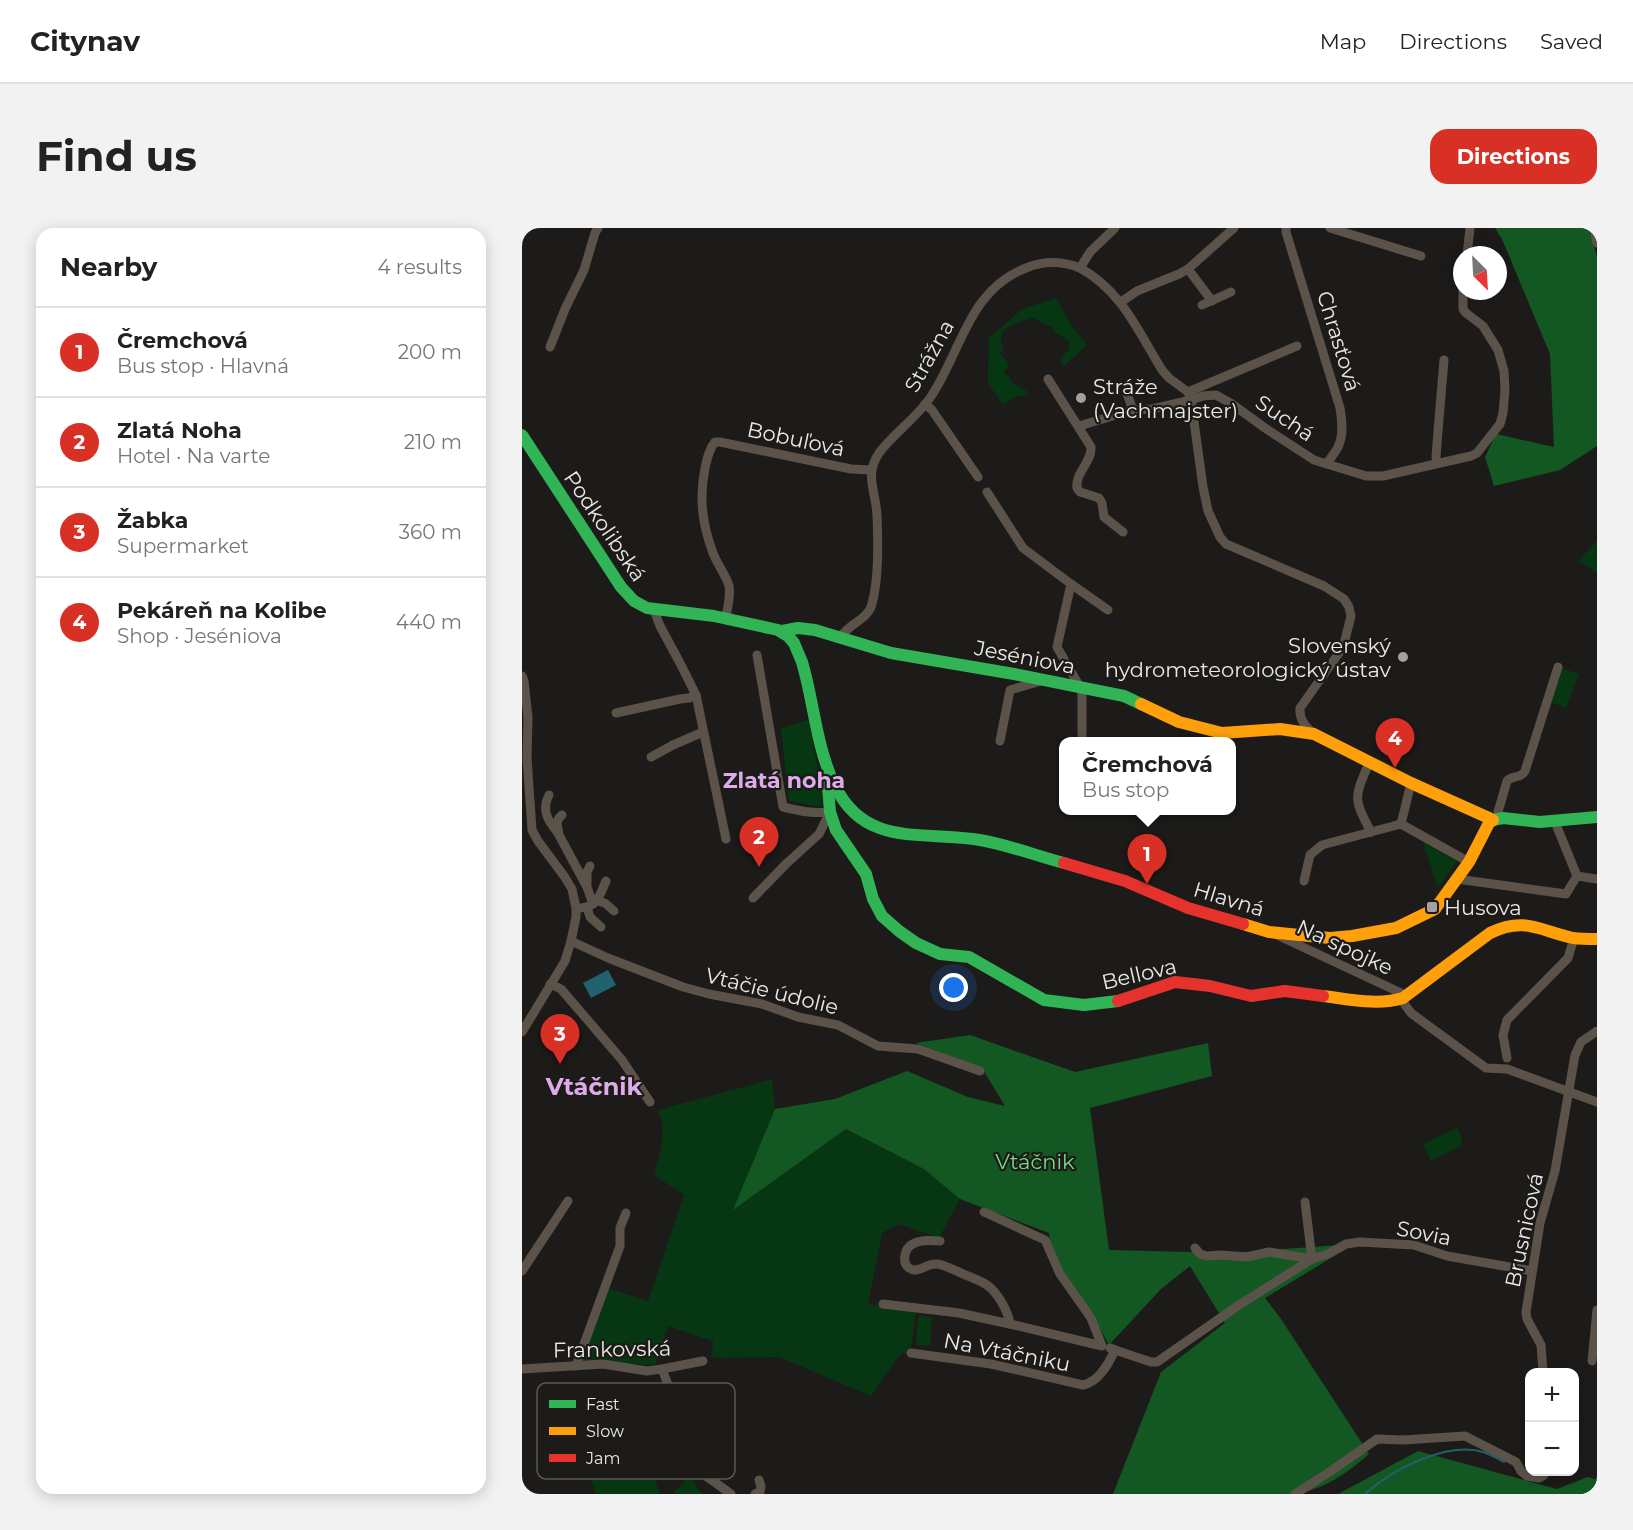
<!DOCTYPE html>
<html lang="en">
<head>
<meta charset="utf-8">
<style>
  body { margin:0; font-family:Montserrat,sans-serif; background:#f2f2f2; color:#222 }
  .controls { position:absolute; right:18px; bottom:18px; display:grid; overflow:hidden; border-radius:12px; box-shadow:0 3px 15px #0003 }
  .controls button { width:54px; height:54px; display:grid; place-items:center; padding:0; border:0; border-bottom:2px solid #e0e0e0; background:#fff; color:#222; font:30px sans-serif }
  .compass { position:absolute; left:931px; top:18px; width:54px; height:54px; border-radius:50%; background:#fff; box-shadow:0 3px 15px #0003; rotate:156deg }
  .you { position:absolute; left:432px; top:760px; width:21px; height:21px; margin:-15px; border:4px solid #fff; border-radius:50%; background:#1a73e8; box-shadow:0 0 0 9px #1a73e833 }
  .badge { display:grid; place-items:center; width:39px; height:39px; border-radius:50%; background:#d93025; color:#fff; font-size:20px; font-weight:700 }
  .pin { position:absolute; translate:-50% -50px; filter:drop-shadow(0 2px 3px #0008) }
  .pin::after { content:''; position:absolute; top:32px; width:21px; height:18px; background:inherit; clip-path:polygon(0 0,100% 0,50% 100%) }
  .popup { position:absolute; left:537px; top:509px; width:177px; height:78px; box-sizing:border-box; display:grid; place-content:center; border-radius:12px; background:#fff; filter:drop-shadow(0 2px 4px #0005); font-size:20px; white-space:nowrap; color:#767676 }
  .popup b { font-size:22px; color:#222 }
  .popup::after { content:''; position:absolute; left:50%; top:100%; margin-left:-12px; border:12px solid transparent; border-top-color:#fff }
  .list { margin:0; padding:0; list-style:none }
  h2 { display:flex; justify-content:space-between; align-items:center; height:78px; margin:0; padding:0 24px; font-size:26px }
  h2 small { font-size:20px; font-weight:400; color:#767676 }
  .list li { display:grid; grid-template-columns:39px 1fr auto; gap:18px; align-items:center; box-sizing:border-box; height:90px; padding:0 24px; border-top:2px solid #e0e0e0 }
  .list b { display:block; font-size:22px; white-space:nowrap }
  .list p { margin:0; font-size:20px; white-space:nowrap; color:#767676 }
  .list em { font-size:20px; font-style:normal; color:#767676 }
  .map { position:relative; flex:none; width:1075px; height:1266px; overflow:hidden; border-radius:18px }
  header { display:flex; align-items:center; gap:36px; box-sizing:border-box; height:84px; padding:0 30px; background:#fff; border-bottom:2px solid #e0e0e0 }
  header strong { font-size:28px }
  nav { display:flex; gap:33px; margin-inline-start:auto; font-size:21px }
  .intro { display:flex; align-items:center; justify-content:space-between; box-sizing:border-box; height:144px; padding:0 36px }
  h1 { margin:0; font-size:42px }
  .button { padding:15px 27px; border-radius:18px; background:#d93025; color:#fff; font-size:21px; font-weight:700 }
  main { display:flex; gap:36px; padding:0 36px }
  aside { flex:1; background:#fff; border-radius:18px; box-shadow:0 3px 15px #0003 }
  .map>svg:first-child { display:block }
  .green { fill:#063612 }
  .forest { fill:#135823 }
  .water { fill:#22616e }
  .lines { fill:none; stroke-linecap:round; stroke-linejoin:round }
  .stream { stroke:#22616e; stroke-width:2 }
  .street { stroke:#5b534a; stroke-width:9 }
  .fast { stroke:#30b455; stroke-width:12 }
  .slow { stroke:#ff9f0a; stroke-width:12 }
  .jam { stroke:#e5322d; stroke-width:12 }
  .poi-dot { fill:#a2a19f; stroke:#1d1b18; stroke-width:2 }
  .labels { text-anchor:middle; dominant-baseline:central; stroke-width:4.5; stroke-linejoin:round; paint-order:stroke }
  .street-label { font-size:21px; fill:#eae9e7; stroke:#1d1b18 }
  .poi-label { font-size:21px; fill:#eae9e7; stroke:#1d1b18; text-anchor:start }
  .park-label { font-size:21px; fill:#78d885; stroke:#1d1b18 }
  .neighbourhood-label { font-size:22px; font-weight:bold; fill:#dcabe9; stroke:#1d1b18 }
  .quarter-label { font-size:24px; font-weight:bold; fill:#dcabe9; stroke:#1d1b18 }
  .key { fill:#1d1b18; stroke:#5a5956; stroke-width:1.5 }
  .key-label { font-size:16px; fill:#eae9e7 }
</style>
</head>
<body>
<header>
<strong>Citynav</strong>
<nav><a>Map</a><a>Directions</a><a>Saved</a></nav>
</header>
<div class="intro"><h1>Find us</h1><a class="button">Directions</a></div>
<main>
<aside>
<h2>Nearby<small>4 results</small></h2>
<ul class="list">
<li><span class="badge">1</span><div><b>Čremchová</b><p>Bus stop · Hlavná</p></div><em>200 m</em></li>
<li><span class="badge">2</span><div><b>Zlatá Noha</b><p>Hotel · Na varte</p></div><em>210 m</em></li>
<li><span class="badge">3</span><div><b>Žabka</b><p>Supermarket</p></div><em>360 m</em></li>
<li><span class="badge">4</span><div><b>Pekáreň na Kolibe</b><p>Shop · Jeséniova</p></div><em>440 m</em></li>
</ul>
</aside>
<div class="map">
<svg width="1075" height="1266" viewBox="0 0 1075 1266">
  <rect width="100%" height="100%" fill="#1c1b19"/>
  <g class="green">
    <path d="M 534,70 L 549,97 L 565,117 L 542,138 L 538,132 L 547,121 L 547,113 L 532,104 L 531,100 L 511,90 C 497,94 470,99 482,120 L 478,125 L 485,133 L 487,140 L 482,142 L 482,145 L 486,148 L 491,155 L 506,164 L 502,167 L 495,168 L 481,177 L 466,155 L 467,110 L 500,81 Z"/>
    <path d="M 1075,313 L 1075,345 L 1056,333 Z"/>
    <path d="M 1039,440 L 1057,446 L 1044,480 L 1028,474 Z"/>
    <path d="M 286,492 L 300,560 L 299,579 L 267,573 L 259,500 Z"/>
    <path d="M 901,614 L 935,633 L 916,660 Z"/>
    <path d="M 250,851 L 253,881 L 212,981 L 324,901 L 402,941 L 438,971 L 417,1010 L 377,996 L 360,1005 L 346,1076 L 394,1082 L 389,1122 L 377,1128 L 349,1168 L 257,1129 L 190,1130 L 191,1113 L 146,1098 L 133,1137 L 59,1133 L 86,1060 L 126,1073 L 162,967 L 132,947 C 138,925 145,904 136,882 Z"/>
    <path d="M 935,900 L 940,909 L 939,918 L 909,933 L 901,916 Z"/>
    <path d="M 396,1088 L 410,1089 L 408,1118 L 394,1117 Z"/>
    <path d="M 115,1203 L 138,1266 L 74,1266 L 64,1236 Z"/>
    <path d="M 167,1249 L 169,1250 L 180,1266 L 154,1266 L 152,1263 L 163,1255 L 162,1252 Z"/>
  </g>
  <g class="forest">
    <path d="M 973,0 L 1067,0 L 1075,29 L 1075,218 L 1038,242 L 972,258 L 963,229 L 974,206 L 1032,219 L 1028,126 L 980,11 Z"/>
    <path d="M 448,807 L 553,844 L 686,815 L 690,848 L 568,880 L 587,1022 L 708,1025 L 832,1016 L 743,1070 L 759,1091 L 847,1226 C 825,1245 802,1262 772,1266 L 591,1266 L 639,1144 L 703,1095 L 668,1038 L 639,1061 L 587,1117 L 571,1088 L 547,1056 L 528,1021 L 527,1005 L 438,971 L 402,941 L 324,901 L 211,982 L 253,881 L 313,871 L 385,843 L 446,869 L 483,878 L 460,840 L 394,815 Z"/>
    <path d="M 896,1223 L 1035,1261 L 1066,1249 L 1075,1252 L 1075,1266 L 816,1266 Z"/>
  </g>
  <path class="water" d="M 86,742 L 94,757 L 69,770 L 61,755 Z"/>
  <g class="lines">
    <path class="stream" d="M 843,1266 C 869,1242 925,1213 961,1224 C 968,1226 976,1231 982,1234"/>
    <g class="street">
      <path d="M 764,0 L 764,4 L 818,180 C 820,192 822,207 816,219 C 813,225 808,230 805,236"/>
      <path d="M 808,0 L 899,28"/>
      <path d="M 1072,0 L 1075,15"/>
      <path d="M 945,27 L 948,0"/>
      <path d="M 558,40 C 600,63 616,103 640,142 L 647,150 L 666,164 L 669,172 L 681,259 L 686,283 L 698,309 L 704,316 L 802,358 L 822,371 L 827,379 L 829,388 L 822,416 L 817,425 L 778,480 C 777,492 784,499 792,506"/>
      <path d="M 666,41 L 690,73"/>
      <path d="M 599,74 L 615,63 L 657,46 L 666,41 L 712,0"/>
      <path d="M 680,77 L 709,64"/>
      <path d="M 28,119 L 43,81 L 62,42 L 73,5 L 76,0"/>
      <path d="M 526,151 L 569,219 C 570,234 553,245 555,260 L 558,264 L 577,270 L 580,275 L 582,289 L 601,304"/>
      <path d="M 604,163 L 611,182 L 630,181 L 669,172 L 681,168 L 694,167 L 710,176 L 743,200 L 792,232 L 844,248 L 861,248 L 949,228 L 955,225 L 978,196 L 981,185 L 983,162 L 982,143 L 976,122 L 961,98 L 944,85 L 941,81 L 941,63"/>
      <path d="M 666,164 L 775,118"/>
      <path d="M 403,176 L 410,182 L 456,249"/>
      <path d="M 557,198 L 611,182"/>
      <path d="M 915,235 L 914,229 L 916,203 L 922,132"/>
      <path d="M 465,264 L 501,320 L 549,356 L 535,419 L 558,459"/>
      <path d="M 549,356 L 586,382"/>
      <path d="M 132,382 L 138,398 L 158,435 L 174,467 L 204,611"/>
      <path d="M 204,390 C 205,380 209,369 207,358 C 204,347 195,336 191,325 C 180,296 177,270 183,240 C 185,231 187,221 193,214 L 198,214 L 329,241 L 349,242"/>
      <path d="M 319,409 C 327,395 346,392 350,376 C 357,350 356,314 355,287 C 354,264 342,247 357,225 C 372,205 397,188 410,167 C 440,121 447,62 504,40 C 521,33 540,33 558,40 L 568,24 L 593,0"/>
      <path d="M 235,427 L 261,579 C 278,583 291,586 308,584"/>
      <path d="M 0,448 L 2,453 L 6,489 L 5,530 L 10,602 L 16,613 L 42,648 L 50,661 L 54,680 L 54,689 L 49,713 L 43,733 L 0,804"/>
      <path d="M 94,485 L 158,471 L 167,470 L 174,467"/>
      <path d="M 478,513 L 488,462 L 522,452"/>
      <path d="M 560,514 L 560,460"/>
      <path d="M 129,529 L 151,517 L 181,504"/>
      <path d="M 847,535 C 832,570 831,570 849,604"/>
      <path d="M 27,567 C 19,582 26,593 36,605"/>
      <path d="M 40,587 L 37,590 L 35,595 L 37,607 L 65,659 L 71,676"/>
      <path d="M 977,590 L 976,584 L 985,553 C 990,547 999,551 1003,543 L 1036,439"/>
      <path d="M 1033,594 L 1055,648"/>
      <path d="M 879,596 L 889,555"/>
      <path d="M 935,651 L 1044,666 L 1055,648 L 1075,651"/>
      <path d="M 782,653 L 788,627 L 800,617 L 879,596 L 947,634"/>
      <path d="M 65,656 L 65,644 L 68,638"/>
      <path d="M 231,670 L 264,636 L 297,606 L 308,584"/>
      <path d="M 75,673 L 83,675 L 92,683"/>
      <path d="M 65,679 L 68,689 L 79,699"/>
      <path d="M 58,680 C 76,679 78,666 84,653"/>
      <path d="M 755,707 L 879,765 L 883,777 L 889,785 L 964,840 L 985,841 L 1075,874"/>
      <path d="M 49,713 L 86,730 L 161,759 L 187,766 L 240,776 L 276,789 L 316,797 L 356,818 L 396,821 L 458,843"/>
      <path d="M 28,756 L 39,761 L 100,832 L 128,874"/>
      <path d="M 985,830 L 981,807 L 985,792 L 1046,730 L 1052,710"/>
      <path d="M 783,974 L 790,1031"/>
      <path d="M 418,1013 C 405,1012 386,1011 383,1027 C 382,1032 383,1037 387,1040 C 395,1046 404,1036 413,1036 C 420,1035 428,1041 435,1043 C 444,1048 456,1051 465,1057 C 476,1065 486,1083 488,1096 L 580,1118 L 569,1090 L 538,1046 L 523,1012 L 462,984"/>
      <path d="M 673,1020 L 678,1026 L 685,1028 L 699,1027 L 725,1029 L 747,1024 L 790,1031"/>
      <path d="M 0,1043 L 46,973"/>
      <path d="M 361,1076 L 437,1085 L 488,1096"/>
      <path d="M 593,1122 L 629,1134 L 635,1134 L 717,1077 L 790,1031 L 806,1026 L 824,1016 L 838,1014 L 892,1017 L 925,1028 L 1010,1043"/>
      <path d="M 389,1125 L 469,1136 L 561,1157 C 577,1154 587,1135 593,1122 L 588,1120"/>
      <path d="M 1070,1133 L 1075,1082"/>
      <path d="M 54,1138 L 98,1018 L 98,1000 L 104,985"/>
      <path d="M 0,1141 L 81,1136 L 125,1143 L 140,1141 L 181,1133"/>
      <path d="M 140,1141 L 178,1240 L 184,1248 L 209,1266"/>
      <path d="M 1021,1144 L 1019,1117 L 1005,1091 L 1004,1084 L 1018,995 L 1033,943 L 1053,827 L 1059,814 L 1075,803"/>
      <path d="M 233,1266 L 238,1264 L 239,1258 L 237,1252"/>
      <path d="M 773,1266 L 806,1245 L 855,1211 L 881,1212 L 943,1208 L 994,1234 L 999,1243 L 1005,1248 L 1017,1250 L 1021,1248 L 1024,1244"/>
    </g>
    <g class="fast">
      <path d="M 0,207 L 99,359 L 112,373 L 125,380 L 192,388 L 256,402 L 266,408 L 272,415 L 280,434 C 292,474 294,519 313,558 C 344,621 402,602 458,612 C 487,617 515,628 542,635"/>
      <path d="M 260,403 L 276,400 L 293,402 L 369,425 L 492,446 L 602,468 L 619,476"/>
      <path d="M 305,547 L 308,584 L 314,602 L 344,646 L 351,671 L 360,688 L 377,703 L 394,715 L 418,726 L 447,729 L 522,772 L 562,777 L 596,773"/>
      <path d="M 967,590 L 971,592 L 981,590 L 1018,594 L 1075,589"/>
    </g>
    <g class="slow">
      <path d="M 619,476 L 657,494 L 700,505 L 758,501 L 792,506 L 889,555 L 967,590"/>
      <path d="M 721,696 L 747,704 L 808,710 L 830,708 L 874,700 L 913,681 L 947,634 L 967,595 L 971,592"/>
      <path d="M 801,768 C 826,771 856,778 881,770 L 968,705 C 1003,688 1018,703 1051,710 C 1059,711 1067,711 1075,711"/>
    </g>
    <g class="jam">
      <path d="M 542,635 L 603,653 L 666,680 L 721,696"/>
      <path d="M 596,773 L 653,754 L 688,758 L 729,768 L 763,763 L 801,768"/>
    </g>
  </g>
  <g class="poi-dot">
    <circle cx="559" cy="170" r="6"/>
    <circle cx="881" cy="429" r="6"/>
    <rect x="904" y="673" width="12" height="12" rx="3"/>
  </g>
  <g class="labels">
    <g class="street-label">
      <text transform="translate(817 113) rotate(73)">Chrasťová</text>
      <text transform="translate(407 128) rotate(-61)">Strážna</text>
      <text transform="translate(763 190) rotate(34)">Suchá</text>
      <text transform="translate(274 211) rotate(12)">Bobuľová</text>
      <text transform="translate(83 298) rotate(56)">Podkolibská</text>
      <text transform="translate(503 429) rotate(11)">Jeséniova</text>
      <text transform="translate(707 671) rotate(17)">Hlavná</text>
      <text transform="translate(823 719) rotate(25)">Na spojke</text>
      <text transform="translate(617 746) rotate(-13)">Bellova</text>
      <text transform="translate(250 763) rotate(14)">Vtáčie údolie</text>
      <text transform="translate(1002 1002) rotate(-78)">Brusnicová</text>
      <text transform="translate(902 1005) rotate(11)">Sovia</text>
      <text transform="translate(90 1121) rotate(-1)">Frankovská</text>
      <text transform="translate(485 1124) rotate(11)">Na Vtáčniku</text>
    </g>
    <g class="poi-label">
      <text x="571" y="158">Stráže<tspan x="571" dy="24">(Vachmajster)</tspan></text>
      <text x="869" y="417" text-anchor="end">Slovenský<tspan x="869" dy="24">hydrometeorologický ústav</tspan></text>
      <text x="922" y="679">Husova</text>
    </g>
    <g class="park-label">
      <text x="513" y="933">Vtáčnik</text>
    </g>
    <g class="neighbourhood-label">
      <text x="262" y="552">Zlatá noha</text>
    </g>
    <g class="quarter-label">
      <text x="72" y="858">Vtáčnik</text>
    </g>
  </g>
  <rect x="15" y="1155" width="198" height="96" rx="9" class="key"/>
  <rect x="27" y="1172" width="27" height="8" fill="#30b455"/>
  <rect x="27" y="1199" width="27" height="8" fill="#ff9f0a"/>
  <rect x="27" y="1226" width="27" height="8" fill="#e5322d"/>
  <g class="key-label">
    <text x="64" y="1182">Fast</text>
    <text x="64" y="1209">Slow</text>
    <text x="64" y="1236">Jam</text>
  </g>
</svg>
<div class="controls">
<button>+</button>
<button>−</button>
</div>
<svg class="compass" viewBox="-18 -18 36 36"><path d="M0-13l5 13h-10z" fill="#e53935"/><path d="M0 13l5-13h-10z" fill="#767676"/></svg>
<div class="you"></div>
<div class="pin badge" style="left:625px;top:656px">1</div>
<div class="popup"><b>Čremchová</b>Bus stop</div>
<div class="pin badge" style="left:237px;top:639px">2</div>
<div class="pin badge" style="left:38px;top:836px">3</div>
<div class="pin badge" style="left:873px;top:540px">4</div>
</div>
</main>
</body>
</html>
